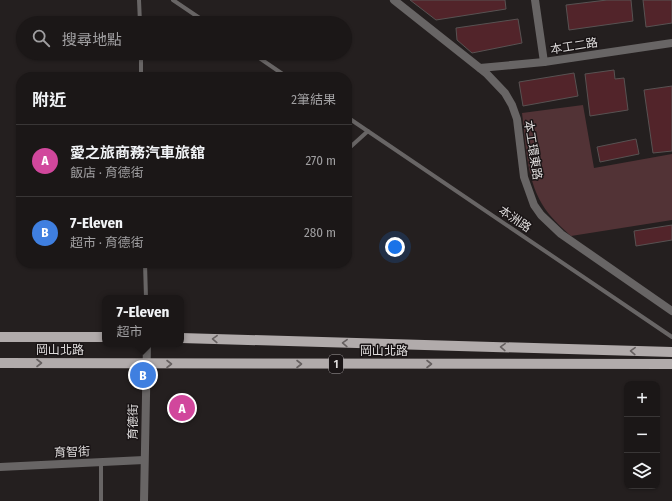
<!DOCTYPE html>
<html lang="zh-TW">
<head>
<meta charset="utf-8">
<style>
  body { margin:0; font-family:"Fira Sans Condensed","Noto Sans TC",sans-serif; background:#242020; color:#f1f3f6 }
  .controls { position:absolute; right:12px; bottom:12px; display:grid; overflow:hidden; border-radius:8px; box-shadow:0 1px 3px #0004 }
  .controls button { width:36px; height:36px; display:grid; place-items:center; padding:0; border:0; border-bottom:1px solid #393636; background:#1b1717; color:#f1f3f6; font:20px sans-serif }
  .you { position:absolute; left:395px; top:247px; width:14px; height:14px; margin:-10px; border:3px solid #fff; border-radius:50%; background:#1a73e8; box-shadow:0 0 0 6px #1a73e833 }
  .badge { display:grid; place-items:center; width:26px; height:26px; border-radius:50%; background:#53cdcb; color:#fff; font-size:13px; font-weight:700 }
  .pin { position:absolute; translate:-50% -50%; border:2px solid #fff; box-shadow:0 1px 4px #0006 }
  .popup { position:absolute; left:102px; top:295px; width:82px; height:52px; box-sizing:border-box; display:grid; place-content:center; border-radius:8px; background:#1b1717; filter:drop-shadow(0 1px 3px #0005); font-size:13px; white-space:nowrap; color:#a09fa1 }
  .popup b { font-size:15px; color:#f1f3f6 }
  .popup::after { content:''; position:absolute; left:50%; top:100%; margin-left:-8px; border:8px solid transparent; border-top-color:#1b1717 }
  .list { margin:0; padding:0; list-style:none }
  h2 { display:flex; justify-content:space-between; align-items:center; height:52px; margin:0; padding:0 16px; font-size:17px }
  h2 small { font-size:13px; font-weight:400; color:#a09fa1 }
  .list li { display:grid; grid-template-columns:26px 1fr auto; gap:12px; align-items:center; box-sizing:border-box; height:72px; padding:0 16px; border-top:1px solid #393636 }
  .list b { display:block; font-size:15px; white-space:nowrap }
  .list p { margin:0; font-size:13px; white-space:nowrap; color:#a09fa1 }
  .list em { font-size:13px; font-style:normal; color:#a09fa1 }
  .icon { flex:none; width:22px; height:22px; fill:none; stroke:currentColor; stroke-width:2; stroke-linecap:round; stroke-linejoin:round }
  .map { position:relative; flex:none; width:672px; height:501px; overflow:hidden }
  .search { position:absolute; background:#1b1717; box-shadow:0 1px 3px #0004; left:16px; top:16px; width:336px; height:44px; display:flex; align-items:center; gap:10px; box-sizing:border-box; padding:0 14px; border-radius:22px; color:#a09fa1; font-size:15px }
  .panel { position:absolute; background:#1b1717; box-shadow:0 1px 3px #0004; left:16px; top:72px; width:336px; height:196px; border-radius:16px }
  .map>svg:first-child { display:block }
  .green { fill:#523336 }
  .building { fill:#52242a; stroke:#585252 }
  .lines { fill:none; stroke-linecap:round; stroke-linejoin:round }
  .service { stroke:#686565; stroke-width:4 }
  .minor { stroke:#686565; stroke-width:8 }
  .primary { stroke:#b1abab; stroke-width:10 }
  .oneway { stroke:#666060 }
  .labels { text-anchor:middle; dominant-baseline:central; stroke-width:3; stroke-linejoin:round; paint-order:stroke }
  .shield { fill:#1a1516; stroke:#a4a0a1; stroke-width:1 }
  .shield-label { font-size:11px; font-weight:bold; fill:#dfdcdc }
  .street-label { font-size:12px; fill:#dfdcdc; stroke:#1a1516 }
</style>
</head>
<body>
<div class="map">
<svg width="672" height="501" viewBox="0 0 672 501">
  <rect width="100%" height="100%" fill="#241f1f"/>
  <path class="green" d="M 583,105 L 594,168 L 672,154 L 672,220 L 571,236 C 560,226 549,216 542,204 C 526,177 526,143 522,113 Z"/>
  <g class="building">
    <path d="M 410,0 L 505,0 L 506,9 L 436,20 Z"/>
    <path d="M 607,0 L 631,0 L 633,21 L 569,30 L 566,5 Z"/>
    <path d="M 643,0 L 672,0 L 672,23 L 646,27 Z"/>
    <path d="M 518,19 L 522,43 L 472,53 L 457,40 L 456,28 Z"/>
    <path d="M 614,70 L 615,79 L 624,78 L 628,110 L 590,116 L 585,74 Z"/>
    <path d="M 574,73 L 578,96 L 523,106 L 519,82 Z"/>
    <path d="M 672,86 L 672,151 L 653,153 L 644,90 Z"/>
    <path d="M 636,139 L 639,154 L 600,162 L 597,147 Z"/>
    <path d="M 672,225 L 672,240 L 636,246 L 634,231 Z"/>
  </g>
  <g class="lines">
    <g class="service">
      <path d="M 139,0 L 140,23"/>
      <path d="M 173,0 L 207,23"/>
      <path d="M 141,53 L 141,77"/>
      <path d="M 252,53 L 287,77"/>
      <path d="M 347,117 L 672,337"/>
      <path d="M 347,150 L 368,131"/>
      <path d="M 145,263 L 146,298"/>
      <path d="M 101,463 L 101,501"/>
    </g>
    <g class="minor">
      <path d="M 394,0 L 486,73 L 505,93 L 512,105 L 517,119 L 524,177 L 534,205 L 541,215 L 561,234 L 672,311"/>
      <path d="M 535,0 L 544,62"/>
      <path d="M 480,68 L 544,62 L 672,43"/>
      <path d="M 0,467 L 144,460"/>
      <path d="M 144,501 L 147,344"/>
    </g>
    <g class="primary">
      <path d="M 0,337 L 105,337"/>
      <path d="M 181,338 L 672,352"/>
      <path d="M 0,363 L 672,364"/>
    </g>
  </g>
  <defs><path id="oneway-chevron" d="M-2-3.5L2.5 0L-2 3.5" fill="none" stroke-width="1.6" stroke-linecap="round" stroke-linejoin="round"/></defs>
  <g class="oneway">
    <use href="#oneway-chevron" transform="translate(215 339) rotate(-178)"/>
    <use href="#oneway-chevron" transform="translate(345 343) rotate(-178)"/>
    <use href="#oneway-chevron" transform="translate(503 347) rotate(-178)"/>
    <use href="#oneway-chevron" transform="translate(633 351) rotate(-178)"/>
    <use href="#oneway-chevron" transform="translate(39 363)"/>
    <use href="#oneway-chevron" transform="translate(169 364)"/>
    <use href="#oneway-chevron" transform="translate(299 364)"/>
    <use href="#oneway-chevron" transform="translate(429 364)"/>
  </g>
  <g class="labels">
    <rect class="shield" x="329" y="355" width="14" height="18" rx="3"/>
    <g class="shield-label">
      <text x="336" y="364">1</text>
    </g>
    <g class="street-label">
      <text transform="translate(574 46) rotate(-9)">本工二路</text>
      <text transform="translate(533 150) rotate(81)">本工環東路</text>
      <text transform="translate(515 219) rotate(34)">本洲路</text>
      <text x="60" y="350">岡山北路</text>
      <text x="384" y="351">岡山北路</text>
      <text transform="translate(133 422) rotate(-89)">育德街</text>
      <text transform="translate(72 452) rotate(-2)">育智街</text>
    </g>
  </g>
</svg>
<div class="controls">
<button>+</button>
<button>−</button>
<button><svg class="icon" aria-label="layers" viewBox="0 0 24 24"><path d="M12 4l9 5-9 5-9-5zM3 14l9 5 9-5"/></svg></button>
</div>
<div class="you"></div>
<div class="pin badge" style="left:182px;top:408px;background:#d1479c">A</div>
<div class="pin badge" style="left:143px;top:375px;background:#3f7fe0">B</div>
<div class="popup"><b>7-Eleven</b>超市</div>
<div class="search"><svg class="icon" aria-label="search" viewBox="0 0 24 24"><circle cx="10" cy="10" r="6"/><path d="M15 15l6 6"/></svg>搜尋地點</div>
<section class="panel">
<h2>附近<small>2筆結果</small></h2>
<ul class="list">
<li><span class="badge" style="background:#d1479c">A</span><div><b>愛之旅商務汽車旅舘</b><p>飯店 · 育德街</p></div><em>270 m</em></li>
<li><span class="badge" style="background:#3f7fe0">B</span><div><b>7-Eleven</b><p>超市 · 育德街</p></div><em>280 m</em></li>
</ul>
</section>
</div>
</body>
</html>
